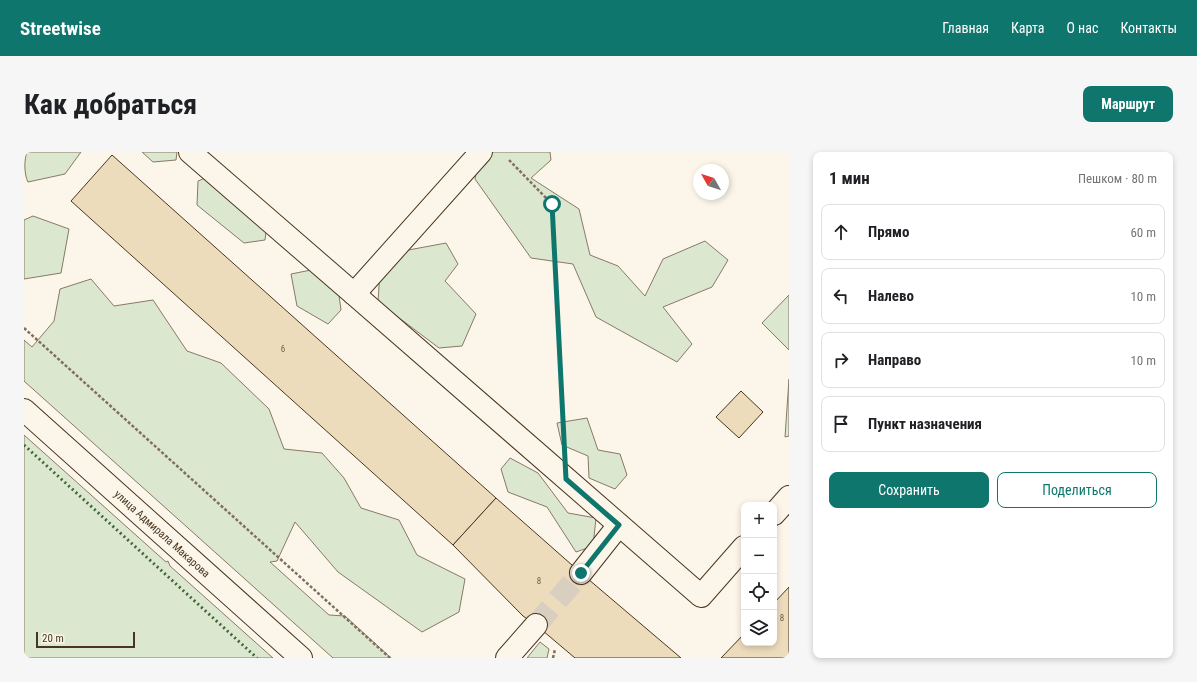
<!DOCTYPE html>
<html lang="ru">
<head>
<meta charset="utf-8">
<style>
  body { margin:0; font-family:"Roboto Condensed",sans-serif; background:#f6f6f6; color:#202124 }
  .controls { position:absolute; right:12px; bottom:12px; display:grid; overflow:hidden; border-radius:8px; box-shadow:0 2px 6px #0003 }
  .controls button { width:36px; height:36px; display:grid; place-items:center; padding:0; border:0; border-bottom:1px solid #e0e0e0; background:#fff; color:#202124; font:20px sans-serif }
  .compass { position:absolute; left:669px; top:12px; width:36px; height:36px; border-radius:50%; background:#fff; box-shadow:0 2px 6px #0003; rotate:309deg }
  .scale { position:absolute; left:12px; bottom:10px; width:99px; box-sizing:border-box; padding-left:4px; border:2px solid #4a3520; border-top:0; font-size:11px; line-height:14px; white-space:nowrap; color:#4a3520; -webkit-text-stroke:3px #fbf6e9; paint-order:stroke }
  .stop { position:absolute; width:12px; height:12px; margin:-9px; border:3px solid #0f766e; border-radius:50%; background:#fff }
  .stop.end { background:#0f766e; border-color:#fff; box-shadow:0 1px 4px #0008 }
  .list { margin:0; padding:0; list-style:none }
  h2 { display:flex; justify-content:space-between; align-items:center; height:52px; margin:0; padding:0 16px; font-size:17px }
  h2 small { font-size:13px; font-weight:400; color:#757577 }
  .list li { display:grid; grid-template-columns:26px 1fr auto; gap:12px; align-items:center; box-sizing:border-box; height:56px; margin:0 8px 8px; padding:0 8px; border:1px solid #e0e0e0; border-radius:8px }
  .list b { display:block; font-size:15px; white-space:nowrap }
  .list em { font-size:13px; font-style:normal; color:#757577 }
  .actions { display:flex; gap:8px; padding:12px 16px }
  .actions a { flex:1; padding:9px 0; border:1px solid #0f766e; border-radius:8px; text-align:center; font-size:14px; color:#0f766e }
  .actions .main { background:#0f766e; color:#fff }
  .icon { flex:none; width:22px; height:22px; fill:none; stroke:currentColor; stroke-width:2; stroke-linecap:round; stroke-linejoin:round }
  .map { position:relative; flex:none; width:765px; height:506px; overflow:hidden; border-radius:8px }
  header { display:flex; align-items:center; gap:24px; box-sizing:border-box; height:56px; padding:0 20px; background:#0f766e; color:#fff }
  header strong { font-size:19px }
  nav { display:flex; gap:22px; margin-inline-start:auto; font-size:14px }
  .intro { display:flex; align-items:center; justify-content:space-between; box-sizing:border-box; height:96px; padding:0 24px }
  h1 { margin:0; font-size:28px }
  .button { padding:10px 18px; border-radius:8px; background:#0f766e; color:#fff; font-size:14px; font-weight:700 }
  main { display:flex; gap:24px; padding:0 24px }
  aside { flex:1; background:#fff; border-radius:8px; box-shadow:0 2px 6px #0003 }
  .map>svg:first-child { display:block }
  .green { fill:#dce7d0; stroke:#887966 }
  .building { fill:#ecdcbc; stroke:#4a3520 }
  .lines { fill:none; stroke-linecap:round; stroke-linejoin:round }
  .minor-tunnel { stroke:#d8cfc1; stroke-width:22; stroke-dasharray:22 11; stroke-linecap:butt }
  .minor-casing { stroke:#4a3520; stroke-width:24 }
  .path { stroke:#7f6f5c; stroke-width:2.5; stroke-dasharray:3 2; stroke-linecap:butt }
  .minor { stroke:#fbf6e9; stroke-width:22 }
  .hedge { stroke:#436837; stroke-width:3; stroke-dasharray:2 3; stroke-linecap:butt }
  .route { stroke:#0f766e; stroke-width:5 }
  .labels { text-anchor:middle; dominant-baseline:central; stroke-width:3; stroke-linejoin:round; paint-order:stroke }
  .number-label { font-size:9px; fill:#725f47 }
  .street-label { font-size:11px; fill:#4a3520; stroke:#fbf6e9 }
</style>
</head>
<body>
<header>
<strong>Streetwise</strong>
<nav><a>Главная</a><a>Карта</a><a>О нас</a><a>Контакты</a></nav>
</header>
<div class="intro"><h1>Как добраться</h1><a class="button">Маршрут</a></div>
<main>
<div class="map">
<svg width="765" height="506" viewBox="0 0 765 506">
  <rect width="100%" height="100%" fill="#fbf6e9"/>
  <g class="green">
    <path d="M 3,0 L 57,0 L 41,22 L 4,30 C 0,22 0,8 3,0 Z"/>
    <path d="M 118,0 L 153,0 L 152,8 L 129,10 Z"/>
    <path d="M 456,0 L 526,0 L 527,8 L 507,26 L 555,57 L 566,103 L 594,114 L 621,144 L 639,107 L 681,89 L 704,108 L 688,135 L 639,155 L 668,192 L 653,210 L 572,165 L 549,112 L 507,106 L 451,27 Z"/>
    <path d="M 186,24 L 243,72 L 241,88 L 220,91 L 173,53 L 174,29 Z"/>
    <path d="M 9,64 L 45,77 L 37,121 L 0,127 L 0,68 Z"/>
    <path d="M 422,91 L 434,112 L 421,129 L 452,162 L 438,194 L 415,196 L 354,150 L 356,118 L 379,99 Z"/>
    <path d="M 292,117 L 314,136 L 317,158 L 304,172 L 273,154 L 267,122 Z"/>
    <path d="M 67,127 L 90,154 L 129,148 L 163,199 L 197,211 L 245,257 L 260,297 L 298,301 L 320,326 L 337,356 L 375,368 L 393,403 L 441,427 L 435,460 L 398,480 L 314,420 L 271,370 L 253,409 L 246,410 L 305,463 L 321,464 L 367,506 L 309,506 L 0,229 L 0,188 L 8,195 L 30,169 L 36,137 Z"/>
    <path d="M 765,143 L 765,198 L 738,171 Z"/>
    <path d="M 765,227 L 765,284 L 761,285 Z"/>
    <path d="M 563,266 L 574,298 L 596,302 L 603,323 L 591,337 L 565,326 L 564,304 L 538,293 L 533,271 Z"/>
    <path d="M 0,283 L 142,410 L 144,409 L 146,414 L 249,506 L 0,506 Z"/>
    <path d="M 486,306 L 514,321 L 544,361 L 572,366 L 569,394 L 552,400 L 523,355 L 484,340 L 477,317 Z"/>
    <path d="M 516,490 L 525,497 L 523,506 L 503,506 Z"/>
  </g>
  <g class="building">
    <path d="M 88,3 L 472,346 L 429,393 L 47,49 Z"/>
    <path d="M 717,239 L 739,260 L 715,286 L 692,265 Z"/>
    <path d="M 472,346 L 557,421 L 657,506 L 551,506 L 512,473 L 499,464 L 429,393 Z"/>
    <path d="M 765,435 L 765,506 L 697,506 L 720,482 L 720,491 L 750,491 L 750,451 Z"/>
  </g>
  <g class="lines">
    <path class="minor-tunnel" d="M 512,473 L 557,421"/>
    <defs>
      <g id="minor">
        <path d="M 166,0 L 330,142 L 457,0"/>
        <path d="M 330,142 L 677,444 L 720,395"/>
        <path d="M 0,258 L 277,506"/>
        <path d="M 750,362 L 765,345"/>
        <path d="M 557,421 L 595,373"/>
        <path d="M 483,506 L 512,473"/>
      </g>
    </defs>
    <use href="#minor" class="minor-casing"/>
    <g class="path">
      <path d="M 485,8 L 528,52 L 540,286"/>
      <path d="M 0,176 L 366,506"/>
      <path d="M 529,506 L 531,497"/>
    </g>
    <use href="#minor" class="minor"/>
    <path class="hedge" d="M 0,293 L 233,506"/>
  </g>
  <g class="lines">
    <path class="route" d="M 528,52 L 542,327 L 595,373 L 557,421"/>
  </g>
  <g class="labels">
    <g class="number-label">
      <text x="259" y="197">6</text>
      <text x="515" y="429">8</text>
      <text x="758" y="466">8</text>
    </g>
    <g class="street-label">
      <text transform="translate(138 382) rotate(42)">улица Адмирала Макарова</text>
    </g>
  </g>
</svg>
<div class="controls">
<button>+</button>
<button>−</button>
<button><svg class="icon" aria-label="locate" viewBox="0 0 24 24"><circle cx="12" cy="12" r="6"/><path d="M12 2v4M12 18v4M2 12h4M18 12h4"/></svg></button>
<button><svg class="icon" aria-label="layers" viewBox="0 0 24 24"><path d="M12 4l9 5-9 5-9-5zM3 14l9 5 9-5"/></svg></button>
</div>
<svg class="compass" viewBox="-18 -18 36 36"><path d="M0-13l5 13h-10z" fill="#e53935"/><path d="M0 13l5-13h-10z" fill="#757577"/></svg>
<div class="scale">20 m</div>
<div class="stop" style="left:528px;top:52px"></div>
<div class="stop end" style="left:557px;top:421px"></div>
</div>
<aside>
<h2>1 мин<small>Пешком · 80 m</small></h2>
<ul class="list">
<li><svg class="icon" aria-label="ahead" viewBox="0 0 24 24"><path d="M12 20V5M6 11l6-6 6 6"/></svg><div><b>Прямо</b></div><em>60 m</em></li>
<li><svg class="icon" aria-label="left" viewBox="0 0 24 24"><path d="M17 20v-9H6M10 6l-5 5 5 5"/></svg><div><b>Налево</b></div><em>10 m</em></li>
<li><svg class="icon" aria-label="right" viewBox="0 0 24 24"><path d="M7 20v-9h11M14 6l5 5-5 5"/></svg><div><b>Направо</b></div><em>10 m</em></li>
<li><svg class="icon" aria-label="arrive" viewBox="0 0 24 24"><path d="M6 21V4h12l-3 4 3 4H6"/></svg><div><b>Пункт назначения</b></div></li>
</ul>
<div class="actions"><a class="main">Сохранить</a><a>Поделиться</a></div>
</aside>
</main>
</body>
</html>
